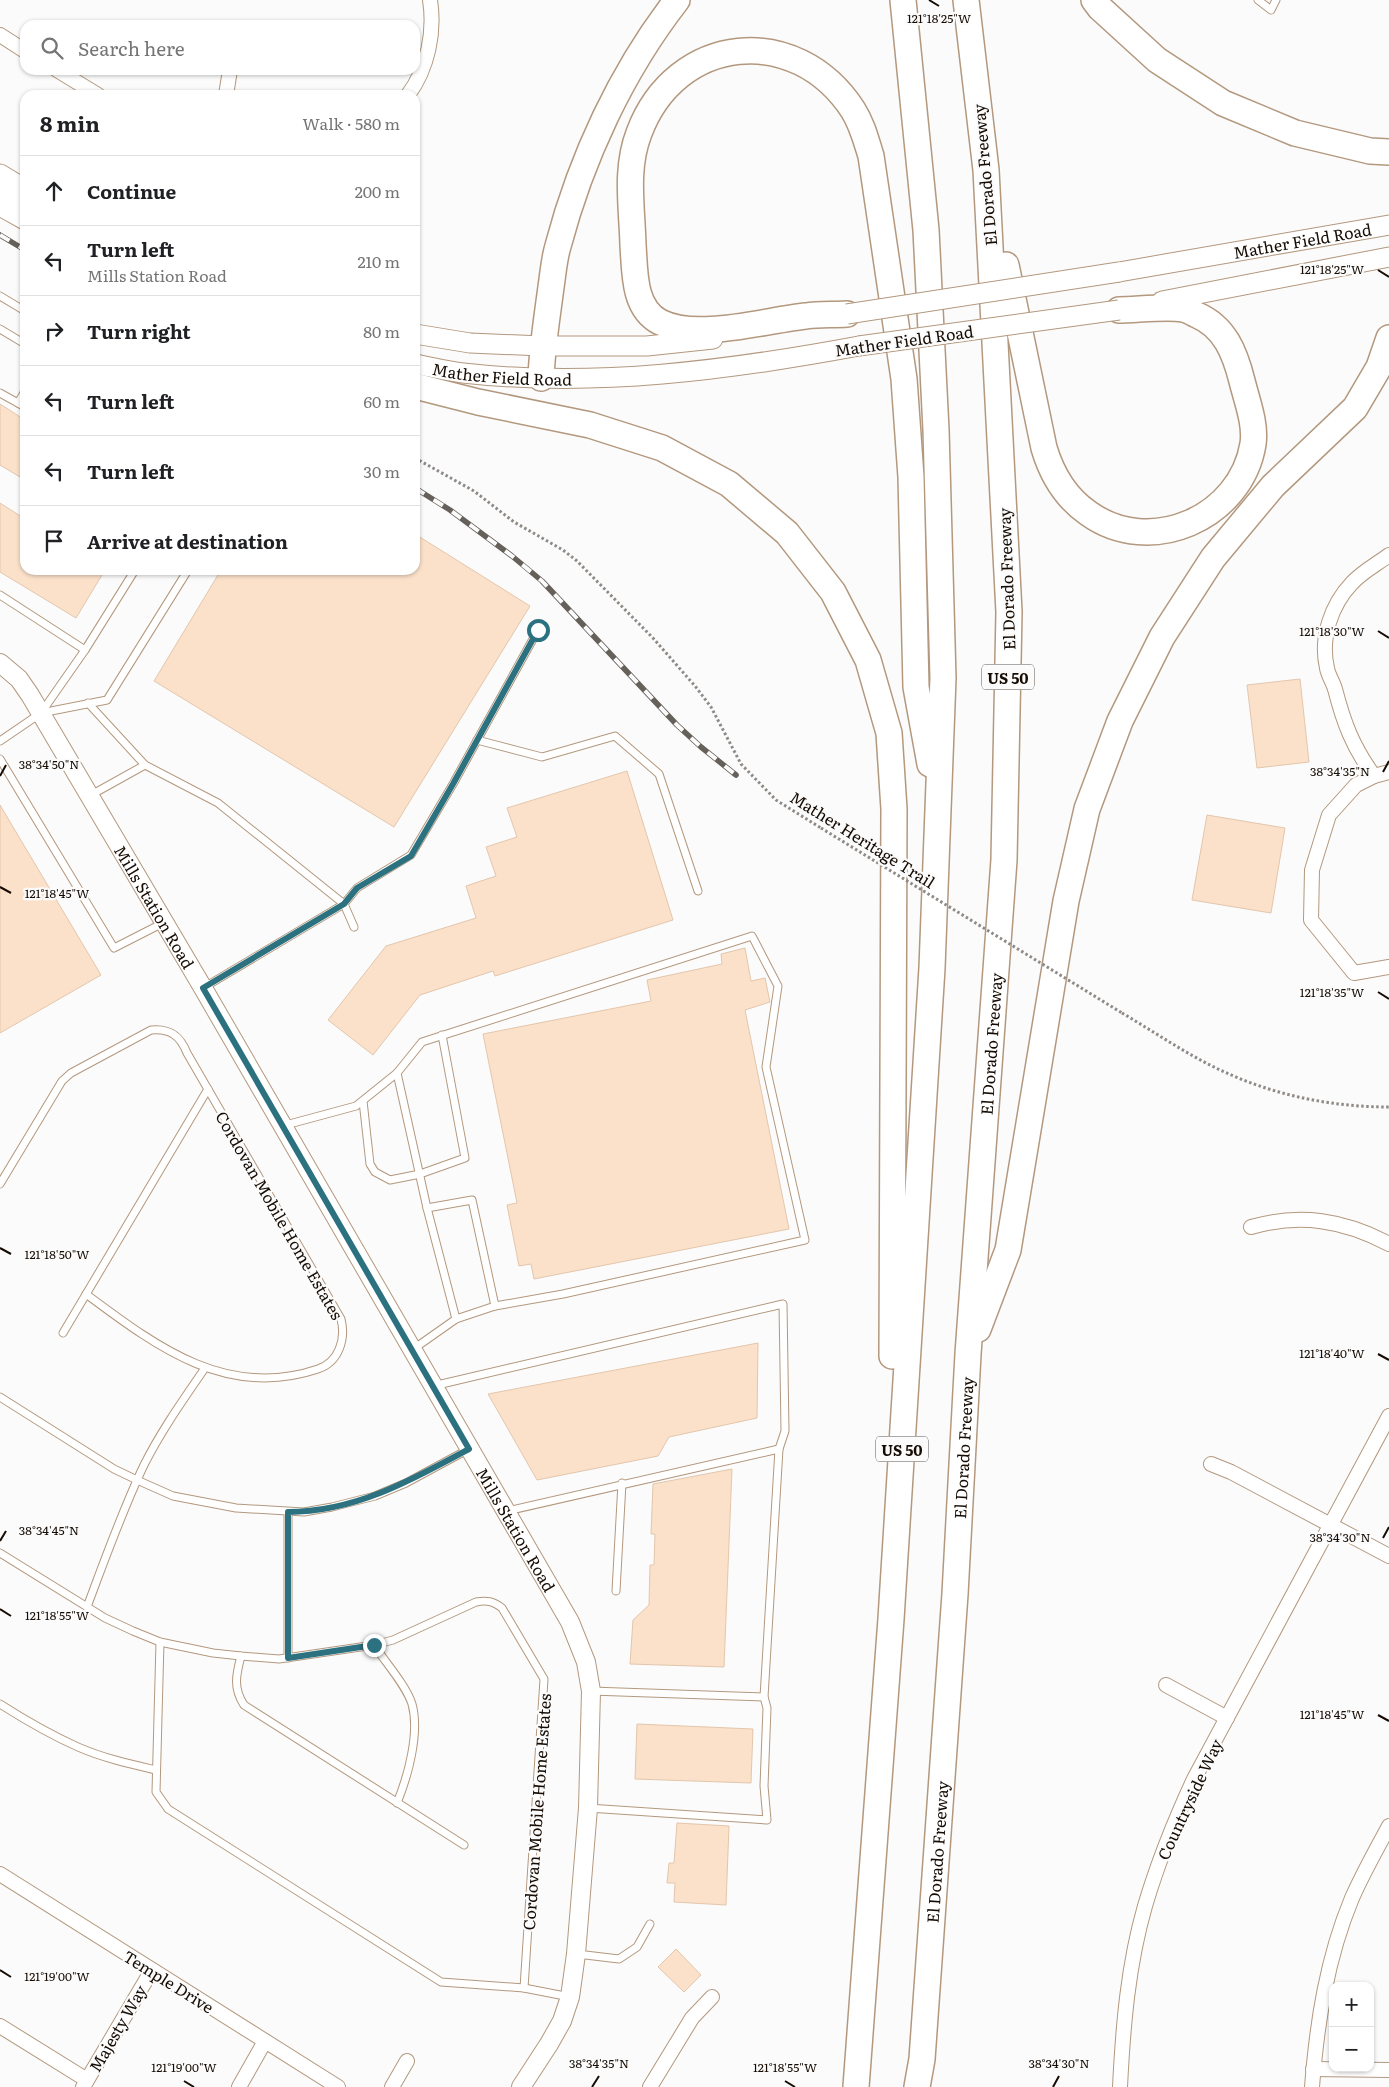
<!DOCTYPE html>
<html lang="en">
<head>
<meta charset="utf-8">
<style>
  body { margin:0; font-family:Literata,serif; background:#f6f6f6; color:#202124 }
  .controls { position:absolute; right:15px; bottom:15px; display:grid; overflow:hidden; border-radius:10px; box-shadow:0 1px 4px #0004 }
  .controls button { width:45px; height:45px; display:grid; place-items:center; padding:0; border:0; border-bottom:1px solid #e0e0e0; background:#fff; color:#202124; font:25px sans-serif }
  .stop { position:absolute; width:15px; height:15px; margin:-11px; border:4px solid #2c7180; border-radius:50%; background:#fff }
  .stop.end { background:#2c7180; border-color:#fff; box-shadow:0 1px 5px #0008 }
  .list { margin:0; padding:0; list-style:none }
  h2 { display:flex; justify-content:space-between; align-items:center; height:65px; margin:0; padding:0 20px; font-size:21px }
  h2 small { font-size:16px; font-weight:400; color:#757577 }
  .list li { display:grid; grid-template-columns:32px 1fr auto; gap:15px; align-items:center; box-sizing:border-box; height:70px; padding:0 20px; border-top:1px solid #e0e0e0 }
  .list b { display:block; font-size:19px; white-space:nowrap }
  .list p { margin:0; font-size:16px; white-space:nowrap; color:#757577 }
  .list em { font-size:16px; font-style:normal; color:#757577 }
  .icon { flex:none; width:28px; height:28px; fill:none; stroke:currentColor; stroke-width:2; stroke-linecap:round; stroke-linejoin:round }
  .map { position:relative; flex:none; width:1389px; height:2087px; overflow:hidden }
  .search { position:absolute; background:#fff; box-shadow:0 1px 4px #0004; left:20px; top:20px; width:400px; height:55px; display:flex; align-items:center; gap:12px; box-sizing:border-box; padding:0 18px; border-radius:15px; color:#757577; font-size:19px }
  .panel { position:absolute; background:#fff; box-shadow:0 1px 4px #0004; left:20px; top:90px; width:400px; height:485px; border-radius:15px }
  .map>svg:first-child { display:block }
  .building { fill:#fbe1ca; stroke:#e3c6ac }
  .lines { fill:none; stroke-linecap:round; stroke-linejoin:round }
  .service-casing { stroke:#b3987e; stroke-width:9 }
  .minor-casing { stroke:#b3987e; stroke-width:16 }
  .tertiary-casing { stroke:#b3987e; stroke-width:20 }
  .secondary-casing { stroke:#b3987e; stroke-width:21 }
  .motorway-casing { stroke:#b3987e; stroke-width:28 }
  .path { stroke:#8f8a86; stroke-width:3; stroke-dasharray:2.5 2.5; stroke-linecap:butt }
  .service { stroke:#fff; stroke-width:7 }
  .minor { stroke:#fff; stroke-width:14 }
  .tertiary { stroke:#fff; stroke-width:18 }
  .secondary { stroke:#fff; stroke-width:19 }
  .motorway { stroke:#fff; stroke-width:25 }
  .rail-casing { stroke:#66605a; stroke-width:5.5 }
  .rail { stroke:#fbfbfb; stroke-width:4; stroke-dasharray:11; stroke-linecap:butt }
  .secondary-bridge-casing { stroke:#b3987e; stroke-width:21; stroke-linecap:butt }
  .path-bridge { stroke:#8f8a86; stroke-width:3; stroke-dasharray:2.5 2.5; stroke-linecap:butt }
  .secondary-bridge { stroke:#fff; stroke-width:19 }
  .route { stroke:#2c7180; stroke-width:6 }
  .ticks { fill:none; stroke:#160c04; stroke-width:2 }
  .labels { text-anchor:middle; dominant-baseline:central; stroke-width:4.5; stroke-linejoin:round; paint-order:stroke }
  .shield { fill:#fbfbfb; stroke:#5b544e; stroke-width:1 }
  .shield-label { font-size:15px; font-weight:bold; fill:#160c04 }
  .street-label { font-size:16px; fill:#160c04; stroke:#fbfbfb }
  .ticks-label { font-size:12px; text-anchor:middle; fill:#160c04; stroke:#fbfbfb; stroke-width:4.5; stroke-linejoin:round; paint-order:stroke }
</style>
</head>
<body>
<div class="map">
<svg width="1389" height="2087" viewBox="0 0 1389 2087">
  <rect width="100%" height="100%" fill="#fbfbfb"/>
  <g class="building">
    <path d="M 0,404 L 25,420 L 25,480 L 0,465 Z"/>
    <path d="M 0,503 L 25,519 L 25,570 L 105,570 L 76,618 L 0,572 Z"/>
    <path d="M 415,534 L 530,606 L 394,827 L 154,681 L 221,570 L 415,570 Z"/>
    <path d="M 1300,679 L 1309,762 L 1257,768 L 1247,685 Z"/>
    <path d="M 627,771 L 673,920 L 495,976 L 493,971 L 420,995 L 373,1055 L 328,1020 L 386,946 L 476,918 L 466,886 L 496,876 L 486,847 L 517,837 L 507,808 Z"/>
    <path d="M 0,805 L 101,975 L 0,1033 Z"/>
    <path d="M 1207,815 L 1285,828 L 1271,913 L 1192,900 Z"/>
    <path d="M 745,948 L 751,981 L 765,978 L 770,1002 L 745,1010 L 789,1229 L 534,1279 L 531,1264 L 519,1266 L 507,1205 L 517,1203 L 483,1034 L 651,1001 L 647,980 L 722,964 L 721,954 Z"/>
    <path d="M 758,1343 L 757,1418 L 669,1437 L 658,1456 L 537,1480 L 488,1394 Z"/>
    <path d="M 732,1469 L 724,1667 L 630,1664 L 633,1620 L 649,1605 L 650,1565 L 654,1565 L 655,1534 L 651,1534 L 653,1484 Z"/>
    <path d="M 637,1724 L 753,1729 L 751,1783 L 635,1779 Z"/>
    <path d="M 677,1823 L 729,1826 L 726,1905 L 674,1902 L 675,1883 L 667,1883 L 669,1863 L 674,1863 Z"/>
    <path d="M 676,1949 L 701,1975 L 684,1992 L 658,1967 Z"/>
  </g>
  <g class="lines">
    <defs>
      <g id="service">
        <path d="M 1258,0 L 1271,10 L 1276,0"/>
        <path d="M 0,296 L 25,311"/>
        <path d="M 0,329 L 25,344"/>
        <path d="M 25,391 L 18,403 L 25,407"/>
        <path d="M 0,393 L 18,403"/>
        <path d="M 0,595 L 85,650"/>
        <path d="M 88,703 L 145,765 L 218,803 L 344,904 L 354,927"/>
        <path d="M 41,713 L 107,700 L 188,570"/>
        <path d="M 477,740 L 542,757 L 615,736 L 659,774 L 698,891"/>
        <path d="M 0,741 L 41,713 L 85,650 L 135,570"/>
        <path d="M 0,759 L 114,948 L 163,923"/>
        <path d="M 91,795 L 145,765"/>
        <path d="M 203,988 L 344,904 L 357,888 L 411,855 L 453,784 L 538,630"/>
        <path d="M 397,1073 L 427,1208 L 456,1319"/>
        <path d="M 363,1101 L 370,1164 L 375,1172 L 390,1180 L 420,1174 L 465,1158 L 442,1035"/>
        <path d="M 282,1126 L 356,1106 L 397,1073 L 422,1042 L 752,936 L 778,986 L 766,1067 L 805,1240 L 563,1294 L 495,1306 L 456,1319 L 412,1350"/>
        <path d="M 0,1184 L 62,1081 L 71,1073 L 151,1030 C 169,1028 180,1035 187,1053 L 341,1319 C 346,1339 339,1362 318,1369 C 226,1400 156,1346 86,1294"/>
        <path d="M 427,1208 L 472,1200 L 495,1306"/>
        <path d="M 63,1333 L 208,1089"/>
        <path d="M 433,1386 L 783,1304 L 785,1431 L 779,1449 L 764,1697 L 767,1708 L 764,1786 L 767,1820 L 588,1808"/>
        <path d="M 0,1397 L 114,1469 L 137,1480 L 173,1496 L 236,1508 L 304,1512 L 332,1507 L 375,1496 L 406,1483 L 469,1449"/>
        <path d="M 507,1511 L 779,1449"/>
        <path d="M 0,1553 L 105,1618 L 133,1631 L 160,1642 L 213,1653 L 241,1656 L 279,1659 L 374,1645 L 393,1640 L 476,1602 C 487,1600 493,1601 502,1608 L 544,1679 L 524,1988"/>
        <path d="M 616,1591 L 622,1483"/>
        <path d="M 87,1607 C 105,1559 122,1511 144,1465 C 161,1431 183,1400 205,1368"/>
        <path d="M 160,1642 L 156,1792 L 168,1809 L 441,1982 L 524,1988 L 570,1997"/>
        <path d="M 374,1645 C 385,1662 406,1685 412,1704 C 420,1733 408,1776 397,1803"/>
        <path d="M 241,1656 C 236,1675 233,1688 244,1705 L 464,1845"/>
        <path d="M 288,1658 L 288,1512"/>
        <path d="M 591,1691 L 764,1697"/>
        <path d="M 0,1704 C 25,1720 51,1735 78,1747 C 103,1758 130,1764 156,1770"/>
        <path d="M 577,1954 L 619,1959 L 637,1947 L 650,1924"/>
      </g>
      <g id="minor">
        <path d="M 0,35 L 25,51"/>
        <path d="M 57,70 L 98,95"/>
        <path d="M 226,95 L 230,70"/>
        <path d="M 408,95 C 428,68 435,32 430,0"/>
        <path d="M 1389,772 L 1374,776 L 1356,785 L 1329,815 L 1312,870 L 1311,920 L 1354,973 L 1389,967"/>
        <path d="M 1374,776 C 1353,747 1344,724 1335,689 C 1333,682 1328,675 1327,668 C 1320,638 1331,605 1352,583 C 1362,572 1377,564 1389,555"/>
        <path d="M 1251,1227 C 1300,1213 1344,1220 1389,1244"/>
        <path d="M 1211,1464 L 1231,1472 L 1389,1556"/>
        <path d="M 1166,1685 L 1227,1718"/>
        <path d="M 0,1874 L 338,2087"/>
        <path d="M 0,2026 L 87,2080"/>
        <path d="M 1313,2069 L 1389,2070"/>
        <path d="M 83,2087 L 152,1970"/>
        <path d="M 239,2087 L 265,2041"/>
        <path d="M 392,2087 L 407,2061"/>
        <path d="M 650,2087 L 692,2018 L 712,1997"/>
        <path d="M 1120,2087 C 1123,2026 1128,1965 1145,1906 C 1158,1862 1175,1820 1194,1779 L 1389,1416"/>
        <path d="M 1312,2087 C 1317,2022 1327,1958 1352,1898 C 1363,1873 1376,1850 1389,1826"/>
      </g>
      <g id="tertiary">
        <path id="s1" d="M 0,663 L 19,679 L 30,695 L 203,988 L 570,1622 L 586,1662 L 591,1691 L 588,1808 L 576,1954 L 570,1997 L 562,2021 L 549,2044 L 521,2087"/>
      </g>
      <g id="secondary">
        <path d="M 0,174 L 25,189"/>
        <path d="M 0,190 L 25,205"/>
        <path d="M 0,206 L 25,220"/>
        <path id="s2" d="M 1119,272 L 1389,225"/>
        <path d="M 1162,301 L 1389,257"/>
        <path d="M 415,334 L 470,343 L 542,346 L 647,346 L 713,339"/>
        <path id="s3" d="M 415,364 C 431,367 447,371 463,373 C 595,388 730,370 859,346"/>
      </g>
      <g id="motorway">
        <path d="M 1094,0 L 1100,8 L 1157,60 L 1223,103 L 1295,133 L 1370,151 L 1389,152"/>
        <path d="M 1006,265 L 1044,448 C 1052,475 1065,497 1088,513 C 1150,558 1241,518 1253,444 C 1256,424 1247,401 1242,381 C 1235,353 1225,327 1197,315 C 1193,313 1188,310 1183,309 C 1168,306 1135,310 1119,310"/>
        <path d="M 847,314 C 833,315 819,314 806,316 C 766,320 697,341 660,322 C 633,308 635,272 633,245 C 632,207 625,169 639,133 C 676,34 796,22 853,110 C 862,124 866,140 871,156 L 904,379 L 911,477 L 916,687 L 930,764"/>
        <path d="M 541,378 C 542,348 547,318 551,287 C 553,274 554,259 558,246 C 581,159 621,72 677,0"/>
        <path d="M 415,386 L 478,402 L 590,425 L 662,448 L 729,484 L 787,533 L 833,592 L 868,660 L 889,733 L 894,809 L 892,1356"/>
        <path d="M 978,1329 L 1008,1250 L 1066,901 L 1087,809 L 1120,721 L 1162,637 L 1213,558 L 1273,486 L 1355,408 L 1379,367 L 1389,338"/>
        <path d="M 856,2087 L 891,1619 L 932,968 L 943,678 L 936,430 L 926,230 L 903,0"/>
        <path id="s4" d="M 917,2087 L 922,2059 L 955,1594 L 968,1354 L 1004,860 L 1009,612 L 986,170 L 966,0"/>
      </g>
    </defs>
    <use href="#service" class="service-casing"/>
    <use href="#minor" class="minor-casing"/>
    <use href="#tertiary" class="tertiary-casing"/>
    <use href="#secondary" class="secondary-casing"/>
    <use href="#motorway" class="motorway-casing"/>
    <g class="path">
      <path d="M 415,458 L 474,491 L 514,522 L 563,550 L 577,561 L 653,638 L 695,686 L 711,707 L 741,764 L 776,800 L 821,828"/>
      <path d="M 1122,1013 C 1151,1030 1179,1049 1208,1064 C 1264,1093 1326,1107 1389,1107"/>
    </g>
    <use href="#service" class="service"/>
    <use href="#minor" class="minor"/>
    <use href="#tertiary" class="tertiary"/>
    <use href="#secondary" class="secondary"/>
    <use href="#motorway" class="motorway"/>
    <defs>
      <g id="rail">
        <path d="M 0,235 L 25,250"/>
        <path d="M 415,488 L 450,510 L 512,556 L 542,581 L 677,725 L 701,747 L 736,775"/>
      </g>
    </defs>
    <use href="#rail" class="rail-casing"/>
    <use href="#rail" class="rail"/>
    <defs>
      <g id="secondary-bridge">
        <path d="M 847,314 L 1119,272"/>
        <path d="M 859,346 L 1119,310"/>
      </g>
    </defs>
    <use href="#secondary-bridge" class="secondary-bridge-casing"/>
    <path class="path-bridge" d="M 821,828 L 1122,1013"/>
    <use href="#secondary-bridge" class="secondary-bridge"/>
  </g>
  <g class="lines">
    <path class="route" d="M 374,1645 L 288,1658 L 288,1512 C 355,1512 412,1480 469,1449 L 203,988 L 344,904 L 357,888 L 411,856 L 453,784 L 538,630"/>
  </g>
  <path class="ticks" d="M 929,0 L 939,6M 1378,270 L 1389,277M 1378,631 L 1389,638M 1383,772 L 1389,761M 0,776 L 6,765M 0,887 L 11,893M 1378,992 L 1389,999M 0,1248 L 11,1254M 1378,1354 L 1389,1360M 1383,1538 L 1389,1527M 0,1541 L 6,1531M 0,1609 L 11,1616M 1378,1715 L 1389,1721M 0,1970 L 11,1977M 184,2081 L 194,2087M 785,2081 L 795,2087M 592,2087 L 599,2076M 1053,2087 L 1059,2076"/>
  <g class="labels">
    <g class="shield">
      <rect x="982" y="664.5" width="52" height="25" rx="4"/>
      <rect x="876" y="1436.5" width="52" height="25" rx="4"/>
    </g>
    <g class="shield-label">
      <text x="1008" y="677">US 50</text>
      <text x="902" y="1449">US 50</text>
    </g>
    <g class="street-label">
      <text transform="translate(984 175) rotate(-95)">El Dorado Freeway</text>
      <text stroke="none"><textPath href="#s2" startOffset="186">Mather Field Road</textPath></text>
      <text transform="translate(904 340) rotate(-8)">Mather Field Road</text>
      <text stroke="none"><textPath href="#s3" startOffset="88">Mather Field Road</textPath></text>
      <text transform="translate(1006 579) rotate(-92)">El Dorado Freeway</text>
      <text transform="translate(863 839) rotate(32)">Mather Heritage Trail</text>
      <text stroke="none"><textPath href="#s1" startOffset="290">Mills Station Road</textPath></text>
      <text stroke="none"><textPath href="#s4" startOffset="1046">El Dorado Freeway</textPath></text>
      <text transform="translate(280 1215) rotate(60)">Cordovan Mobile Home Estates</text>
      <text stroke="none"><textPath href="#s4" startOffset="641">El Dorado Freeway</textPath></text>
      <text stroke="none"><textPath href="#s1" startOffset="1010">Mills Station Road</textPath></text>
      <text transform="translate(1189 1799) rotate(-65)">Countryside Way</text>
      <text transform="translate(536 1812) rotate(-86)">Cordovan Mobile Home Estates</text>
      <text stroke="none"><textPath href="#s4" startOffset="236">El Dorado Freeway</textPath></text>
      <text transform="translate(169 1981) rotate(32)">Temple Drive</text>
      <text transform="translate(117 2028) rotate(-60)">Majesty Way</text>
    </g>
  </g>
  <g class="ticks-label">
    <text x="939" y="23">121°18'25"W</text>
    <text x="1332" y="274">121°18'25"W</text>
    <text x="1332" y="636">121°18'30"W</text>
    <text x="49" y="769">38°34'50"N</text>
    <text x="1340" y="776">38°34'35"N</text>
    <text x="57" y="898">121°18'45"W</text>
    <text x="1332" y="997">121°18'35"W</text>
    <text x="57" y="1259">121°18'50"W</text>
    <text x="1332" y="1358">121°18'40"W</text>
    <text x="49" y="1535">38°34'45"N</text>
    <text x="1340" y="1542">38°34'30"N</text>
    <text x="57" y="1620">121°18'55"W</text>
    <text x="1332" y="1719">121°18'45"W</text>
    <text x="57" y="1981">121°19'00"W</text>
    <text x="599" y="2068">38°34'35"N</text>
    <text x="1059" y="2068">38°34'30"N</text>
    <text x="184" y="2072">121°19'00"W</text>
    <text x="785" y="2072">121°18'55"W</text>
  </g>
</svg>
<div class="controls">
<button>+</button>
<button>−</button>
</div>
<div class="stop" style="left:538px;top:630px"></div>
<div class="stop end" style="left:374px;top:1645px"></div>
<div class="search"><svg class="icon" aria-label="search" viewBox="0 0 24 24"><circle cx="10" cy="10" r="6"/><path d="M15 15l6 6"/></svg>Search here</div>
<section class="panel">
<h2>8 min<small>Walk · 580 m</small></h2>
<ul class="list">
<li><svg class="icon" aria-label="ahead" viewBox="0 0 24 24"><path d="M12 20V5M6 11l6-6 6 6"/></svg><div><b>Continue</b></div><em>200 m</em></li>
<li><svg class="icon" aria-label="left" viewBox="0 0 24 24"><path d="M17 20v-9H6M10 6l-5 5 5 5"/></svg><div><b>Turn left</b><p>Mills Station Road</p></div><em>210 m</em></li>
<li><svg class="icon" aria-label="right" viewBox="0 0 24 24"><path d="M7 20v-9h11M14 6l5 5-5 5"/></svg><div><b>Turn right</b></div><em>80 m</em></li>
<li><svg class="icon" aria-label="left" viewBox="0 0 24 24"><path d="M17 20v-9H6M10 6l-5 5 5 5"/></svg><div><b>Turn left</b></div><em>60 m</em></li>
<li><svg class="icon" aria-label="left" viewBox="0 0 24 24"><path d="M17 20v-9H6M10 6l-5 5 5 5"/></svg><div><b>Turn left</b></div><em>30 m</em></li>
<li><svg class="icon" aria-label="arrive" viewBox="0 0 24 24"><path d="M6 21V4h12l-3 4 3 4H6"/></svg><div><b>Arrive at destination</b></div></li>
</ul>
</section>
</div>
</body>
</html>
